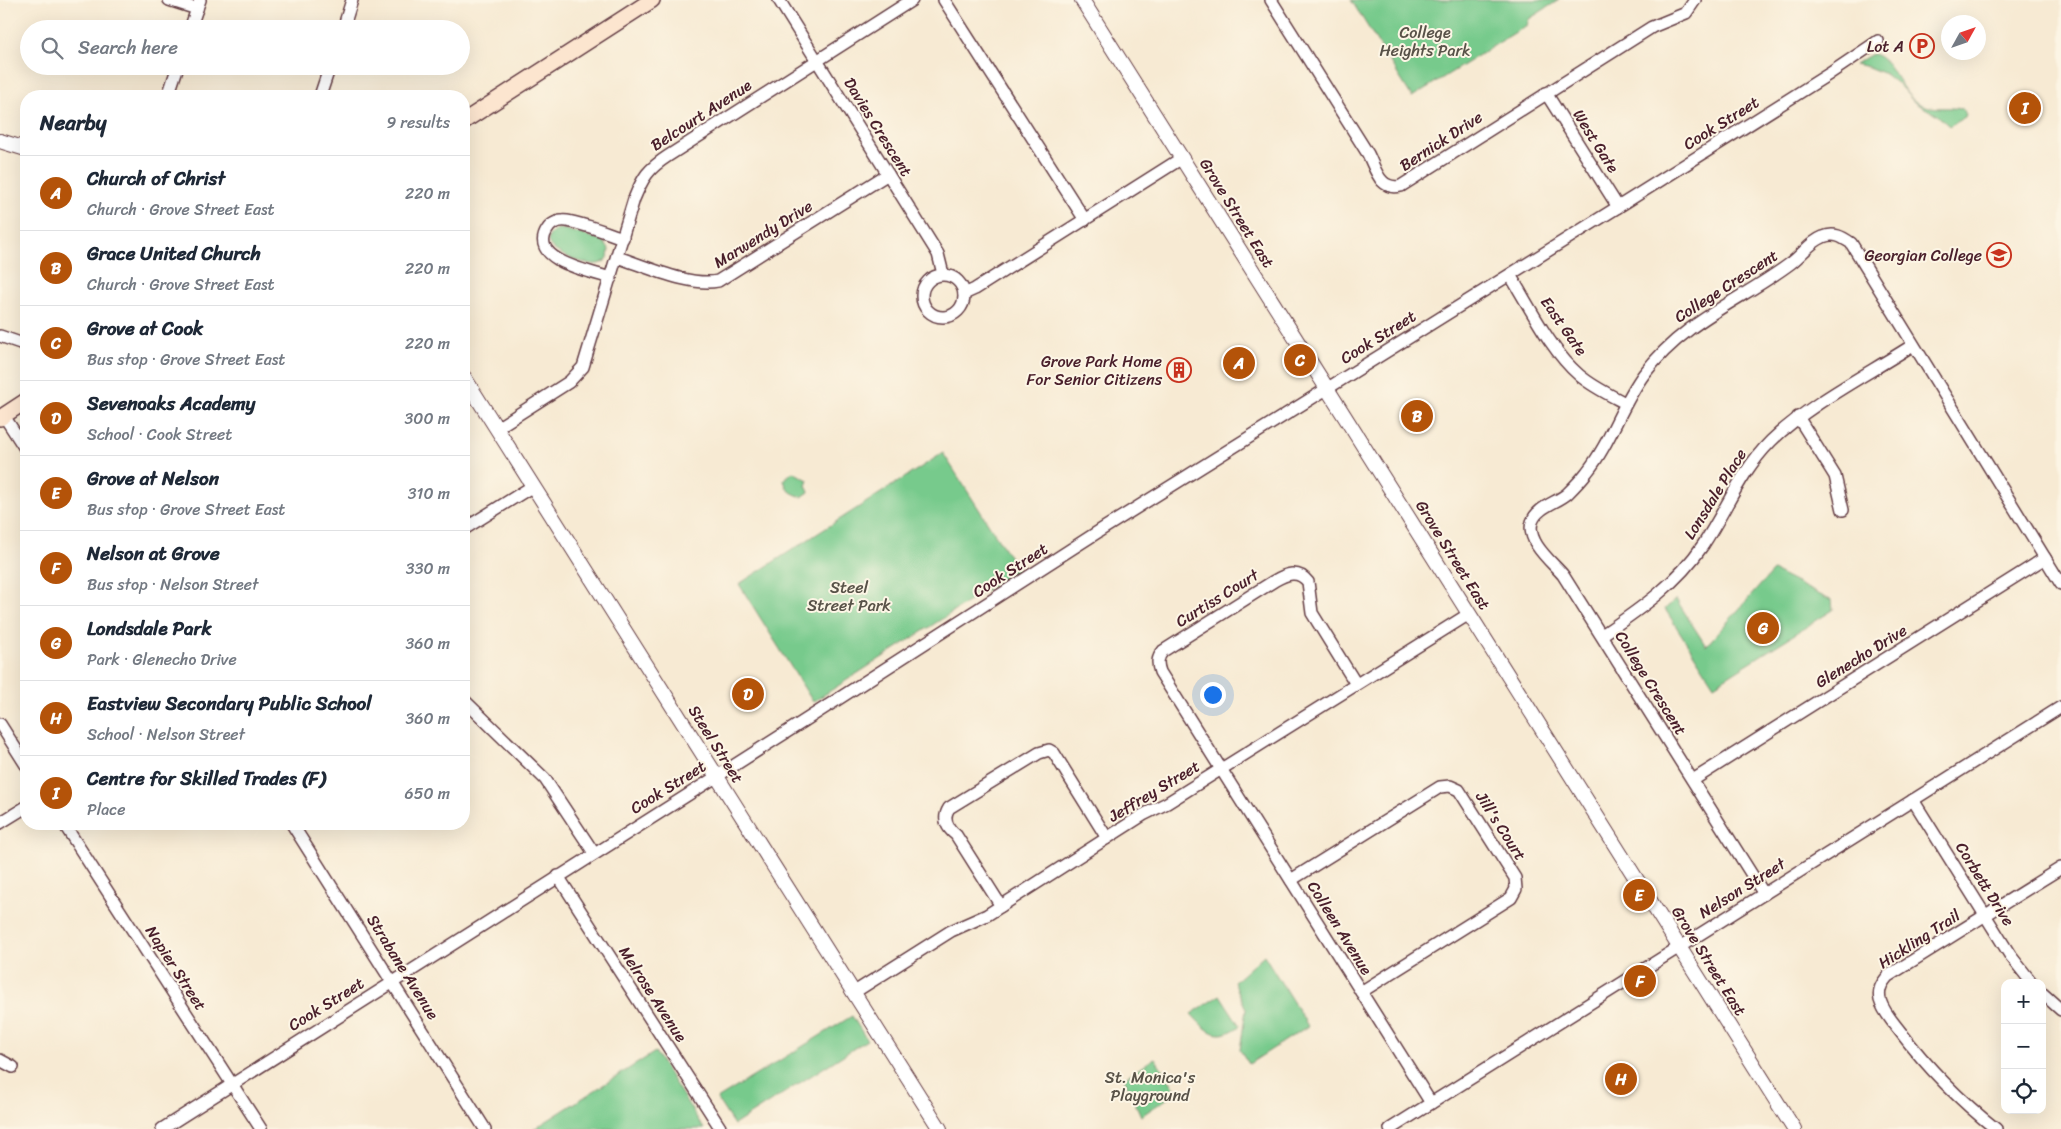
<!DOCTYPE html>
<html lang="en">
<head>
<meta charset="utf-8">
<style>
  body { margin:0; font-family:Sriracha,sans-serif; background:#f6f6f7; color:#1f2937 }
  .controls { position:absolute; right:15px; bottom:15px; display:grid; overflow:hidden; border-radius:10px; box-shadow:0 5px 20px #0002 }
  .controls button { width:45px; height:45px; display:grid; place-items:center; padding:0; border:0; border-bottom:1px solid #e0e1e3; background:#fff; color:#1f2937; font:25px sans-serif }
  .compass { position:absolute; left:1941px; top:15px; width:45px; height:45px; border-radius:50%; background:#fff; box-shadow:0 5px 20px #0002; rotate:50deg }
  .you { position:absolute; left:1212px; top:694px; width:18px; height:18px; margin:-12px; border:4px solid #fff; border-radius:50%; background:#1a73e8; box-shadow:0 0 0 8px #1a73e833 }
  .badge { display:grid; place-items:center; width:32px; height:32px; border-radius:50%; background:#b45309; color:#fff; font-size:16px; font-weight:700 }
  .pin { position:absolute; translate:-50% -50%; border:2px solid #fff; box-shadow:0 1px 5px #0006 }
  .list { margin:0; padding:0; list-style:none }
  h2 { display:flex; justify-content:space-between; align-items:center; height:65px; margin:0; padding:0 20px; font-size:21px }
  h2 small { font-size:16px; font-weight:400; color:#747a83 }
  .list li { display:grid; grid-template-columns:32px 1fr auto; gap:15px; align-items:center; box-sizing:border-box; height:75px; padding:0 20px; border-top:1px solid #e0e1e3 }
  .list b { display:block; font-size:19px; white-space:nowrap }
  .list p { margin:0; font-size:16px; white-space:nowrap; color:#747a83 }
  .list em { font-size:16px; font-style:normal; color:#747a83 }
  .icon { flex:none; width:28px; height:28px; fill:none; stroke:currentColor; stroke-width:2; stroke-linecap:round; stroke-linejoin:round }
  .map { position:relative; flex:none; width:2061px; height:1129px; overflow:hidden }
  .search { position:absolute; background:#fff; box-shadow:0 5px 20px #0002; left:20px; top:20px; width:450px; height:55px; display:flex; align-items:center; gap:12px; box-sizing:border-box; padding:0 18px; border-radius:28px; color:#747a83; font-size:19px }
  .panel { position:absolute; background:#fff; box-shadow:0 5px 20px #0002; left:20px; top:90px; width:450px; height:740px; border-radius:20px }
  .map>svg:first-child { display:block }
  .green { fill:#77ca8c; stroke:#60745c }
  .lines { fill:none; stroke-linecap:round; stroke-linejoin:round }
  .minor-casing { stroke:#643d44; stroke-width:14 }
  .tertiary-casing { stroke:#643d44; stroke-width:16 }
  .secondary-casing { stroke:#643d44; stroke-width:18 }
  .minor { stroke:#fff; stroke-width:11 }
  .tertiary { stroke:#fff; stroke-width:14 }
  .secondary { stroke:#fce5cf; stroke-width:15 }
  .labels { text-anchor:middle; dominant-baseline:central; stroke-width:4; stroke-linejoin:round; paint-order:stroke }
  .park-label { font-size:16px; fill:#585248; stroke:#fcf5e5 }
  .poi-label { font-size:16px; fill:#4a1f2b; stroke:#fcf5e5; text-anchor:end }
  .street-label { font-size:16px; fill:#4a1f2b; stroke:#fcf5e5 }
</style>
</head>
<body>
<div class="map">
<svg width="2061" height="1129" viewBox="0 0 2061 1129">
  <rect width="100%" height="100%" fill="#fcf5e5"/>
  <filter id="ink" filterUnits="userSpaceOnUse"><feTurbulence type="fractalNoise" baseFrequency=".02" numOctaves="2"/><feDisplacementMap in="SourceGraphic" scale="10" xChannelSelector="R" yChannelSelector="G"/><feConvolveMatrix kernelMatrix="1 2 1 2 8 2 1 2 1" color-interpolation-filters="sRGB"/></filter>
  <filter id="wash" filterUnits="userSpaceOnUse"><feTurbulence type="fractalNoise" baseFrequency=".0096" numOctaves="4" result="noise"/><feDisplacementMap in="SourceGraphic" scale="20" xChannelSelector="R" yChannelSelector="G"/><feGaussianBlur stdDeviation="1.12" result="paint"/><feColorMatrix in="noise" values="0 0 0 0 0 0 0 0 0 0 0 0 0 0 0 0 0 1.4 0 .05"/><feComposite in="paint" operator="in"/></filter>
  <g filter="url(#wash)">
    <rect width="100%" height="100%" fill="#f7ead3"/>
    <g class="green">
      <path d="M 1351,0 L 1559,0 L 1529,19 L 1527,25 L 1412,97 Z"/>
      <path d="M 1872,54 C 1891,56 1899,91 1916,102 C 1931,111 1946,106 1962,109 L 1966,114 L 1965,117 L 1949,126 L 1936,114 L 1915,103 L 1899,85 L 1885,74 L 1868,67 L 1855,64 Z"/>
      <path d="M 558,229 L 563,229 L 602,240 L 609,249 L 608,258 C 605,261 603,263 598,264 C 584,266 525,246 558,229 Z"/>
      <path d="M 943,453 L 1018,570 L 813,702 L 739,584 Z"/>
      <path d="M 793,472 L 808,480 L 806,486 L 809,492 L 802,497 C 791,493 786,491 784,479 Z"/>
      <path d="M 1773,571 L 1832,601 L 1833,610 L 1714,685 L 1665,609 L 1676,599 L 1706,646 Z"/>
      <path d="M 1264,955 L 1308,1026 L 1249,1064 L 1240,1050 L 1246,1009 L 1234,982 Z"/>
      <path d="M 1220,995 L 1240,1026 C 1217,1042 1208,1032 1191,1014 Z"/>
      <path d="M 852,1016 L 867,1040 L 734,1125 L 717,1099 Z"/>
      <path d="M 655,1052 L 704,1129 L 534,1129 Z"/>
      <path d="M 1155,1058 L 1177,1092 L 1141,1116 L 1124,1078 Z"/>
    </g>
  </g>
  <g filter="url(#ink)">
    <g class="lines">
      <defs>
        <g id="minor">
          <path d="M 169,0 L 197,9"/>
          <path d="M 779,0 L 938,254 L 943,274"/>
          <path d="M 944,0 L 1085,220"/>
          <path d="M 1271,0 L 1368,154 C 1376,170 1380,191 1401,186 L 1652,27 L 1686,13 L 1695,0"/>
          <path d="M 190,29 L 200,0"/>
          <path d="M 343,29 L 352,0"/>
          <path d="M 1546,93 L 1618,207"/>
          <path d="M 168,96 L 178,66"/>
          <path d="M 320,96 L 330,66"/>
          <path d="M 617,257 C 645,266 690,287 718,281 L 888,174"/>
          <circle cx="943" cy="296" r="21"/>
          <path d="M 1510,275 C 1530,307 1551,351 1579,375 C 1593,387 1610,395 1625,403"/>
          <path d="M 611,278 C 592,272 528,260 547,230 C 551,223 559,220 567,221 C 585,224 605,232 623,238"/>
          <path d="M 964,294 L 975,289 L 1182,158"/>
          <path d="M 0,336 L 26,345"/>
          <path d="M 4,416 L 26,450"/>
          <path d="M 1798,417 L 1835,476 L 1843,510"/>
          <path d="M 497,428 L 569,382 L 583,367 L 634,199 C 643,177 648,169 668,156 L 912,0"/>
          <path d="M 464,529 L 533,486"/>
          <path d="M 1602,635 C 1640,609 1677,584 1703,545 C 1727,509 1740,472 1771,441 C 1809,404 1868,374 1913,345"/>
          <path d="M 1356,684 L 1312,613 L 1308,582 C 1298,569 1286,574 1274,581 L 1163,651 C 1157,658 1157,663 1160,672 L 1431,1103"/>
          <path d="M 464,700 L 545,779 L 594,853"/>
          <path d="M 0,724 L 26,765"/>
          <path d="M 1693,780 L 2045,558"/>
          <path d="M 1913,800 L 2010,955 L 2032,983"/>
          <path d="M 0,823 L 26,807"/>
          <path d="M 64,824 L 261,1129"/>
          <path d="M 292,824 L 485,1129"/>
          <path d="M 558,876 L 721,1129"/>
          <path d="M 1291,880 L 1440,787 L 1450,786 L 1459,790 L 1515,878 L 1516,889 L 1511,898 L 1361,992"/>
          <path d="M 1764,894 L 1563,575 C 1552,562 1526,542 1532,522 C 1537,507 1556,503 1567,494 C 1574,487 1581,480 1587,472 C 1611,442 1621,405 1644,374 C 1686,319 1739,302 1791,263 C 1802,255 1810,242 1823,237 C 1834,232 1842,237 1851,243 L 2061,584"/>
          <path d="M 1001,906 L 956,835 C 947,828 942,819 949,808 L 1039,753 L 1049,750 L 1054,753 L 1107,838"/>
          <path d="M 853,993 L 951,931 L 987,915 L 1001,906 L 1143,815 L 1167,803 L 1469,614"/>
          <path d="M 2042,993 L 2061,1010"/>
          <path d="M 0,1060 L 13,1067"/>
          <path d="M 162,1129 L 804,721 L 1104,528 L 1618,207 L 1829,74 L 1878,41"/>
          <path d="M 1390,1129 L 2061,707"/>
          <path d="M 1996,1129 C 1959,1100 1927,1067 1899,1030 C 1892,1021 1883,1011 1880,1000 C 1878,990 1881,984 1888,976 L 2061,868"/>
        </g>
        <g id="tertiary">
          <path d="M 1082,0 L 1794,1129"/>
          <path d="M 0,141 L 26,149"/>
          <path d="M 464,377 L 940,1129"/>
        </g>
        <g id="secondary">
          <path d="M 464,121 L 652,0"/>
          <path d="M 0,418 L 26,401"/>
        </g>
      </defs>
      <use href="#minor" class="minor-casing"/>
      <use href="#tertiary" class="tertiary-casing"/>
      <use href="#secondary" class="secondary-casing"/>
      <use href="#minor" class="minor"/>
      <use href="#tertiary" class="tertiary"/>
      <use href="#secondary" class="secondary"/>
    </g>
  </g>
  <defs>
    <symbol id="parking-ring" viewBox="-11 -11 22 22"><circle r="9.5" fill="#fcf5e5" stroke="#c8321e" stroke-width="1.5"/><path d="M-3.5-5.5H1a3.5 3.5 0 0 1 0 7H-1V5.5H-3.5ZM-1-3.4V-.6H.8a1.4 1.4 0 0 0 0-2.8Z" fill="#c8321e"/></symbol>
    <symbol id="university-ring" viewBox="-11 -11 22 22"><circle r="9.5" fill="#fcf5e5" stroke="#c8321e" stroke-width="1.5"/><path d="M0-5L7-2L0 1L-7-2ZM-4 1L0 2.5L4 1V4Q0 6-4 4Z" fill="#c8321e"/></symbol>
    <symbol id="building-ring" viewBox="-11 -11 22 22"><circle r="9.5" fill="#fcf5e5" stroke="#c8321e" stroke-width="1.5"/><path d="M-4-6H4V6H1V3H-1V6H-4ZM-2.5-4.3h1.7v1.8h-1.7ZM.8-4.3h1.7v1.8H.8ZM-2.5-1h1.7V.8h-1.7ZM.8-1h1.7V.8H.8Z" fill="#c8321e"/></symbol>
  </defs>
  <g fill-rule="evenodd">
    <use href="#parking-ring" x="1908" y="32" width="28" height="28"/>
    <use href="#university-ring" x="1985" y="241" width="28" height="28"/>
    <use href="#building-ring" x="1165" y="356" width="28" height="28"/>
  </g>
  <g class="labels">
    <g class="park-label">
      <text x="1425" y="32">College<tspan x="1425" dy="18">Heights Park</tspan></text>
      <text x="849" y="587">Steel<tspan x="849" dy="18">Street Park</tspan></text>
      <text x="1150" y="1077">St. Monica's<tspan x="1150" dy="18">Playground</tspan></text>
    </g>
    <g class="poi-label">
      <text x="1904" y="46">Lot A</text>
      <text x="1982" y="255">Georgian College</text>
      <text x="1162" y="361">Grove Park Home<tspan x="1162" dy="18">For Senior Citizens</tspan></text>
    </g>
    <g class="street-label">
      <text transform="translate(701 115) rotate(-33)">Belcourt Avenue</text>
      <text transform="translate(1721 123) rotate(-32)">Cook Street</text>
      <text transform="translate(878 127) rotate(58)">Davies Crescent</text>
      <text transform="translate(1441 141) rotate(-33)">Bernick Drive</text>
      <text transform="translate(1596 141) rotate(58)">West Gate</text>
      <text transform="translate(1237 213) rotate(58)">Grove Street East</text>
      <text transform="translate(763 234) rotate(-32)">Marwendy Drive</text>
      <text transform="translate(1726 286) rotate(-33)">College Crescent</text>
      <text transform="translate(1564 326) rotate(55)">East Gate</text>
      <text transform="translate(1378 337) rotate(-32)">Cook Street</text>
      <text transform="translate(1715 494) rotate(-58)">Lonsdale Place</text>
      <text transform="translate(1453 555) rotate(58)">Grove Street East</text>
      <text transform="translate(1010 570) rotate(-33)">Cook Street</text>
      <text transform="translate(1217 598) rotate(-32)">Curtiss Court</text>
      <text transform="translate(1861 656) rotate(-32)">Glenecho Drive</text>
      <text transform="translate(1651 683) rotate(58)">College Crescent</text>
      <text transform="translate(716 744) rotate(58)">Steel Street</text>
      <text transform="translate(668 787) rotate(-32)">Cook Street</text>
      <text transform="translate(1154 791) rotate(-31)">Jeffrey Street</text>
      <text transform="translate(1501 826) rotate(57)">Jill's Court</text>
      <text transform="translate(1985 884) rotate(58)">Corbett Drive</text>
      <text transform="translate(1742 888) rotate(-32)">Nelson Street</text>
      <text transform="translate(1340 928) rotate(58)">Colleen Avenue</text>
      <text transform="translate(1919 939) rotate(-33)">Hickling Trail</text>
      <text transform="translate(1709 961) rotate(58)">Grove Street East</text>
      <text transform="translate(403 967) rotate(58)">Strabane Avenue</text>
      <text transform="translate(176 968) rotate(57)">Napier Street</text>
      <text transform="translate(653 994) rotate(57)">Melrose Avenue</text>
      <text transform="translate(326 1004) rotate(-32)">Cook Street</text>
    </g>
  </g>
</svg>
<div class="controls">
<button>+</button>
<button>−</button>
<button><svg class="icon" aria-label="locate" viewBox="0 0 24 24"><circle cx="12" cy="12" r="6"/><path d="M12 2v4M12 18v4M2 12h4M18 12h4"/></svg></button>
</div>
<svg class="compass" viewBox="-18 -18 36 36"><path d="M0-13l5 13h-10z" fill="#e53935"/><path d="M0 13l5-13h-10z" fill="#747a83"/></svg>
<div class="you"></div>
<div class="pin badge" style="left:1239px;top:363px">A</div>
<div class="pin badge" style="left:1417px;top:416px">B</div>
<div class="pin badge" style="left:1300px;top:360px">C</div>
<div class="pin badge" style="left:748px;top:694px">D</div>
<div class="pin badge" style="left:1639px;top:895px">E</div>
<div class="pin badge" style="left:1640px;top:981px">F</div>
<div class="pin badge" style="left:1763px;top:628px">G</div>
<div class="pin badge" style="left:1621px;top:1079px">H</div>
<div class="pin badge" style="left:2025px;top:108px">I</div>
<div class="search"><svg class="icon" aria-label="search" viewBox="0 0 24 24"><circle cx="10" cy="10" r="6"/><path d="M15 15l6 6"/></svg>Search here</div>
<section class="panel">
<h2>Nearby<small>9 results</small></h2>
<ul class="list">
<li><span class="badge">A</span><div><b>Church of Christ</b><p>Church · Grove Street East</p></div><em>220 m</em></li>
<li><span class="badge">B</span><div><b>Grace United Church</b><p>Church · Grove Street East</p></div><em>220 m</em></li>
<li><span class="badge">C</span><div><b>Grove at Cook</b><p>Bus stop · Grove Street East</p></div><em>220 m</em></li>
<li><span class="badge">D</span><div><b>Sevenoaks Academy</b><p>School · Cook Street</p></div><em>300 m</em></li>
<li><span class="badge">E</span><div><b>Grove at Nelson</b><p>Bus stop · Grove Street East</p></div><em>310 m</em></li>
<li><span class="badge">F</span><div><b>Nelson at Grove</b><p>Bus stop · Nelson Street</p></div><em>330 m</em></li>
<li><span class="badge">G</span><div><b>Londsdale Park</b><p>Park · Glenecho Drive</p></div><em>360 m</em></li>
<li><span class="badge">H</span><div><b>Eastview Secondary Public School</b><p>School · Nelson Street</p></div><em>360 m</em></li>
<li><span class="badge">I</span><div><b>Centre for Skilled Trades (F)</b><p>Place</p></div><em>650 m</em></li>
</ul>
</section>
</div>
</body>
</html>
